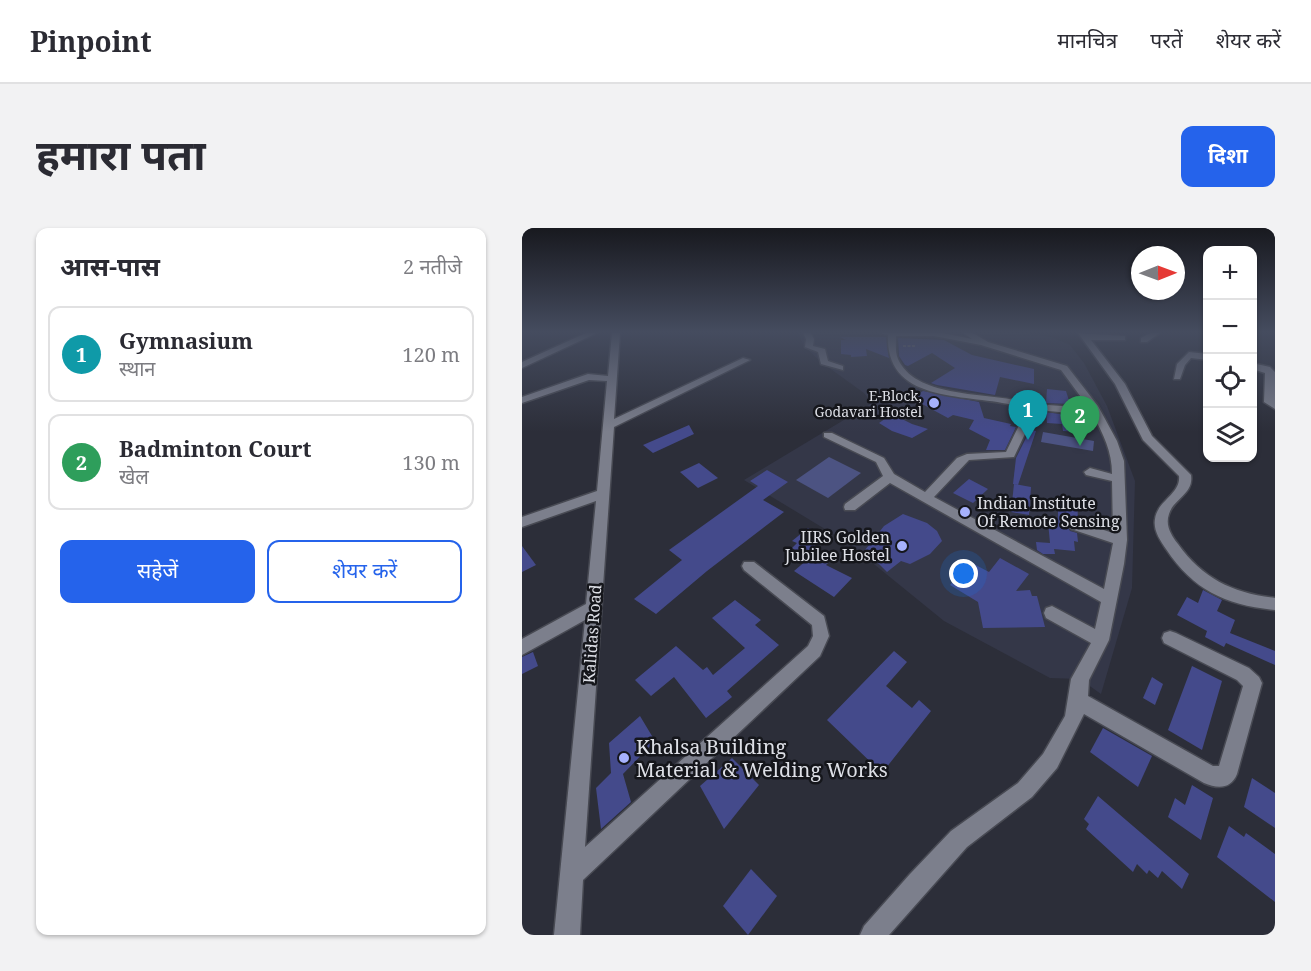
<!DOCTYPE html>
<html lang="hi">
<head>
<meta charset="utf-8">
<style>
  body { margin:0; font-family:"Noto Serif","Noto Sans Devanagari",serif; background:#f2f2f3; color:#2b2b33 }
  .controls { position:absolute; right:18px; top:18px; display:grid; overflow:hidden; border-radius:12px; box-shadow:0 2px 4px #0004 }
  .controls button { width:54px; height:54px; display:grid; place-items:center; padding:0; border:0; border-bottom:2px solid #e1e1e2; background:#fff; color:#2b2b33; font:30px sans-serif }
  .compass { position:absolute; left:609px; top:18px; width:54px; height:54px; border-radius:50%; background:#fff; box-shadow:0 2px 4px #0004; rotate:89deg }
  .you { position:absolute; left:442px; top:346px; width:21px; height:21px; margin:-15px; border:4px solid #fff; border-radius:50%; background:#1a73e8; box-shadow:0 0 0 9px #1a73e833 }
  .badge { display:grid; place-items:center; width:39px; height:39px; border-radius:50%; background:#2563eb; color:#fff; font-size:20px; font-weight:700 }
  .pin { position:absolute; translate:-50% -50px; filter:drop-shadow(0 2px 3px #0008) }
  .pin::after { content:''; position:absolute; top:32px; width:21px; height:18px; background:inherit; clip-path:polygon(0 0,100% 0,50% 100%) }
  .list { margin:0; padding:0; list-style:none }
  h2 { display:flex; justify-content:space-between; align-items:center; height:78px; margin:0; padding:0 24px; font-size:26px }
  h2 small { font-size:20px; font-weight:400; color:#7c7c81 }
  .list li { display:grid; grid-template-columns:39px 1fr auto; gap:18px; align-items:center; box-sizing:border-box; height:96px; margin:0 12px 12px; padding:0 12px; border:2px solid #e1e1e2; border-radius:12px }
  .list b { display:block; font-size:22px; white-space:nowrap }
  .list p { margin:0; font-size:20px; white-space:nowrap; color:#7c7c81 }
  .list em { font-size:20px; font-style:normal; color:#7c7c81 }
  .actions { display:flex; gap:12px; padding:18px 24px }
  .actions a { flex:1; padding:14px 0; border:2px solid #2563eb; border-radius:12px; text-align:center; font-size:21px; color:#2563eb }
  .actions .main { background:#2563eb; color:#fff }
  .icon { flex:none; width:33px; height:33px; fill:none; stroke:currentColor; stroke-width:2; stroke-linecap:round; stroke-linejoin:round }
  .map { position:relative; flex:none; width:753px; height:707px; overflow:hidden; border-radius:12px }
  header { display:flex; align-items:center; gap:36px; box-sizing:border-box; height:84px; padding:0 30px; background:#fff; border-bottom:2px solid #e1e1e2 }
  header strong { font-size:28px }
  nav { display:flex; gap:33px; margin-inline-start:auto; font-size:21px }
  .intro { display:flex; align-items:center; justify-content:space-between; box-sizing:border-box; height:144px; padding:0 36px }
  h1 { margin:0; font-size:42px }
  .button { padding:15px 27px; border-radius:12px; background:#2563eb; color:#fff; font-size:21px; font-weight:700 }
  main { display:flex; gap:36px; padding:0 36px }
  aside { flex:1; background:#fff; border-radius:12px; box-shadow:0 2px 4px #0004 }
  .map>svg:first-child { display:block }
  .built { fill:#343748 }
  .green { fill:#4c5382 }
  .building { fill:#444a8b }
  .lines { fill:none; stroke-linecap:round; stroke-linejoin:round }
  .minor-casing { stroke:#484a53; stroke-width:3 }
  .path { stroke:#81838c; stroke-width:1.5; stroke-dasharray:3 1.5; stroke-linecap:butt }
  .minor { fill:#7c7f8c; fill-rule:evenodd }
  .poi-dot { fill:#a6b1fc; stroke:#15161b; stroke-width:2 }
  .labels { text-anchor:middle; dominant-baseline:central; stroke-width:5; stroke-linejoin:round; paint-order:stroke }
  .far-poi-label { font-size:14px; fill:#dddfe6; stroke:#15161b; text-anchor:end }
  .poi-label { font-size:16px; fill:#dddfe6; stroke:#15161b; text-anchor:start }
  .street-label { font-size:16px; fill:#dddfe6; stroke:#15161b }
  .near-poi-label { font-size:20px; fill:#dddfe6; stroke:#15161b; text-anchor:start }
</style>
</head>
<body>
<header>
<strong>Pinpoint</strong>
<nav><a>मानचित्र</a><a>परतें</a><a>शेयर करें</a></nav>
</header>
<div class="intro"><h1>हमारा पता</h1><a class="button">दिशा</a></div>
<main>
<aside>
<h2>आस-पास<small>2 नतीजे</small></h2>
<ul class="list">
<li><span class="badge" style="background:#0f9aa8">1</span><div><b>Gymnasium</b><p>स्थान</p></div><em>120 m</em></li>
<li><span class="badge" style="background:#2e9e5b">2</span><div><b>Badminton Court</b><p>खेल</p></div><em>130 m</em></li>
</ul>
<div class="actions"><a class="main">सहेजें</a><a>शेयर करें</a></div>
</aside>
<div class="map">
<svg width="753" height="707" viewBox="0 0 753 707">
  <rect width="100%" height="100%" fill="#2c2e39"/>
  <path class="built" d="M 277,105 L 505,105 L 529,109 L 548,117 L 562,135 L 585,178 L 613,253 L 610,360 L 579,466 L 558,451 L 528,450 L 422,393 L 326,315 L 222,252 L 350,175 L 342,165 L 299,134 L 281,117 Z"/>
  <g class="green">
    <path d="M 521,204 L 572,213 L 571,223 L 519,214 Z"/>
    <path d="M 307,229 L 339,245 L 306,270 L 274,252 Z"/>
  </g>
  <g class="building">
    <path d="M 318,109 L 364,109 L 367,130 L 344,121 L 345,128 L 329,129 L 329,127 L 319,126 L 319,112 L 324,112 Z"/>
    <path d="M 376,110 L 422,112 L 450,127 L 512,141 L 512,156 L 478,149 L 473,167 L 415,157 L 409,155 L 433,140 L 410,125 L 386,138 L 383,137 L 377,128 Z"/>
    <path d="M 525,161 L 544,163 L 548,176 L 524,175 Z"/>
    <path d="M 401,163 L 457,174 L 462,190 L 489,196 L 488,198 L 494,199 L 483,222 L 464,222 L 468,212 L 447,201 L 452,192 L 431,187 L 426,190 L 389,170 Z"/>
    <path d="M 524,184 L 551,188 L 556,204 L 541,203 L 540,196 L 525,195 Z"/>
    <path d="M 370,186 L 390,196 L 406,201 L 390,210 L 370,203 L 357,195 Z"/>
    <path d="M 167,197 L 172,206 L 131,225 L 121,217 Z"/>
    <path d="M 508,202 L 514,203 L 496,257 L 491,256 L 494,230 Z"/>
    <path d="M 177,235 L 196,250 L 176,260 L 158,244 Z"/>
    <path d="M 245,242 L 266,254 L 241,272 L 262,284 L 185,343 L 134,386 L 112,371 L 160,332 L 147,322 L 236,258 L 228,253 Z"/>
    <path d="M 447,251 L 466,261 L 451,275 L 431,265 Z"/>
    <path d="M 492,256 L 509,259 L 507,287 L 489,284 Z"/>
    <path d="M 536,269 L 555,272 L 556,291 L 545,298 L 548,303 L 555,305 L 556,314 L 552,313 L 553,323 L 532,321 L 533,326 L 521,326 L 515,322 L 514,314 L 528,315 L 526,294 L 536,296 Z"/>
    <path d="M 381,286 L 405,295 L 415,303 L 420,313 L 408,326 L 388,336 L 379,333 L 365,344 L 343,322 L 362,298 Z"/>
    <path d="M 286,300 L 302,310 L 281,327 L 270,320 L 275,315 L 270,313 Z"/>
    <path d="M 0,318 L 14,337 L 0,344 Z"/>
    <path d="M 292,326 L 306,335 L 304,337 L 330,350 L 312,369 L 272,343 Z"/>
    <path d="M 478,330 L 507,346 L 494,363 L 508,362 L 510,368 L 515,368 L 523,399 L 461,400 L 456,374 L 428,357 L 448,334 L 467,344 Z"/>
    <path d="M 681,362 L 700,372 L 695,383 L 713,392 L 708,405 L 753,423 L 753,437 L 704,415 L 702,419 L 683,409 L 685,403 L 655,387 L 665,369 L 676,375 Z"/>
    <path d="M 213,372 L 239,392 L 233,397 L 257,417 L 205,463 L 210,469 L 184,490 L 152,449 L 129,468 L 113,452 L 154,418 L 181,442 L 185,439 L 191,447 L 223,420 L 190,390 Z"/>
    <path d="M 372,423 L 385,434 L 364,458 L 390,480 L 397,472 L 409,483 L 360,545 L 305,492 Z"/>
    <path d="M 11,424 L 16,438 L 0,446 L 0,429 Z"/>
    <path d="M 670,438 L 700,453 L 680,522 L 646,502 Z"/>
    <path d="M 630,449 L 641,456 L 633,477 L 621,470 Z"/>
    <path d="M 118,488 L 133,513 L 101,546 L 109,574 L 79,601 L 74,560 L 89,545 L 87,515 Z"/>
    <path d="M 581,500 L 630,528 L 616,559 L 568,524 Z"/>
    <path d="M 210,530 L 237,557 L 202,601 L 178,558 Z"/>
    <path d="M 730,550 L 753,565 L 753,600 L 722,579 Z"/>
    <path d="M 670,557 L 691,570 L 679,612 L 646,589 L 653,570 L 663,577 Z"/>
    <path d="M 576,568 L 667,646 L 660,661 L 640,643 L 636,650 L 627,642 L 625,646 L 615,636 L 611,644 L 564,601 L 567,596 L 562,591 Z"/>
    <path d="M 707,598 L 722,609 L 724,605 L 753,626 L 753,674 L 695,629 Z"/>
    <path d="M 229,641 L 255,668 L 226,707 L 201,678 Z"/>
  </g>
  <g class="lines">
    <defs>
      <g id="minor">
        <path d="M 64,105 L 75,105 L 0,140 L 0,134 Z"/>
        <path d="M 90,105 L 98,105 L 92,191 L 221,130 L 228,132 L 92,199 L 63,619 L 286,418 L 291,408 L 290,397 L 222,342 L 220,338 L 222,334 L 232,334 L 302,388 L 307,408 L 298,428 L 61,652 L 58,707 L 32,707 L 63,392 L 0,427 L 0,411 L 64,376 L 74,273 L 0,299 L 0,289 L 75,263 L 85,153 L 67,152 L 0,175 L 0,169 L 66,146 L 86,148 Z"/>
        <path d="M 281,105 L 289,105 L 292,111 L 291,118 L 303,121 L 306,133 L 321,138 L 321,142 L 299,136 L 296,124 L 283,119 L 284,111 Z"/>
        <path d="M 357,105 L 421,105 L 450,111 L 441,105 L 451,105 L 466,114 L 545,138 L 576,178 L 595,213 L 602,233 L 605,312 L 602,336 L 587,412 L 567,452 L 566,468 L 691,538 L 697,538 L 721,458 L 715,452 L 642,415 L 640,410 L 642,405 L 648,403 L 654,405 L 727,440 L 737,449 L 740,455 L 715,546 C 709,561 696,561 682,555 L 562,486 L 535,540 L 510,569 L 445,619 L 367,707 L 338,707 L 342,698 L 388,646 L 429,603 L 496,555 L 521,526 L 543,488 L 549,451 L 569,415 L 524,390 L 522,385 L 524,380 L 530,378 L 573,401 L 579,374 L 368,255 L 333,282 L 323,282 L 322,279 L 323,276 L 361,248 L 354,234 L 302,209 L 302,205 L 310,205 L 362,230 L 372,246 L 403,264 L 435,230 L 445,226 L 484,224 L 501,189 L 494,178 C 448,165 363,178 366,107 ZM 374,108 L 412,108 L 459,117 L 539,142 L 567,180 L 526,177 L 521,180 L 526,183 L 571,187 C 581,206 590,223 590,246 L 568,240 L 562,244 L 564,247 L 590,253 L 591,305 L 554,293 L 547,298 L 549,301 L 591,315 L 582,361 L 412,269 L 447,232 L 492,229 L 511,189 L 502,174 C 466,164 394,171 376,131 C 373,124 374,115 374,108 Z"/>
        <path d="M 556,105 L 603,108 L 603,112 L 569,112 L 603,156 L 630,208 L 669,247 C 672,266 652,270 647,286 C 643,297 649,307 656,316 C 681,351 711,365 753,370 L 753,382 C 704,377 672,363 644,321 C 638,312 631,302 633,291 C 635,273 659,266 657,248 L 621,212 L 593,156 Z"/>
        <path d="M 628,105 L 638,105 L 625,114 L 619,114 L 619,110 Z"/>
        <path d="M 667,124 L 686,126 L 686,132 L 669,130 L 663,137 L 658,151 L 652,151 L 655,136 Z"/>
        <path d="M 730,135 L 748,139 L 753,144 L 753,181 L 742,174 L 743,145 L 730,141 Z"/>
      </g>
    </defs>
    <use href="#minor" class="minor-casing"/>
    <path class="path" d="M 381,118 L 394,118"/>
    <use href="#minor" class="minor"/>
  </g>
  <linearGradient id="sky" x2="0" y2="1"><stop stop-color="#18191f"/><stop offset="0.51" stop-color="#454c5f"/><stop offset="1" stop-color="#454c5f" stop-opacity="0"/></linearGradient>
  <rect width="753" height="204" fill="url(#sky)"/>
  <g class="poi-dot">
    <circle cx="412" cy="175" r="6"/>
    <circle cx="443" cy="284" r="6"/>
    <circle cx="380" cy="318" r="6"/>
    <circle cx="102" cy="530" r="6"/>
  </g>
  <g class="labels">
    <g class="far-poi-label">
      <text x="400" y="167">E-Block,<tspan x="400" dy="16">Godavari Hostel</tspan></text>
    </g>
    <g class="poi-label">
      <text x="455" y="275">Indian Institute<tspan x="455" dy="18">Of Remote Sensing</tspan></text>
      <text x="368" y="309" text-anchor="end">IIRS Golden<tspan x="368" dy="18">Jubilee Hostel</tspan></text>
    </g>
    <g class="street-label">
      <text transform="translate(70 406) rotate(-86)">Kalidas Road</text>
    </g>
    <g class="near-poi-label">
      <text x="114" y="518">Khalsa Building<tspan x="114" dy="23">Material &amp; Welding Works</tspan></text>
    </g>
  </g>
</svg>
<div class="controls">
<button>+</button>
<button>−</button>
<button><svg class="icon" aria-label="locate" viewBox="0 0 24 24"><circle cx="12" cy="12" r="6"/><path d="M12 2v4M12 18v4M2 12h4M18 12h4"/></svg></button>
<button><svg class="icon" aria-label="layers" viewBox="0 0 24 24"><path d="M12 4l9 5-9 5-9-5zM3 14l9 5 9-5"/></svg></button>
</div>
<svg class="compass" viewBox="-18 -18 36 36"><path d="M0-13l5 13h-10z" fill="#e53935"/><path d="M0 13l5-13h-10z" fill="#7c7c81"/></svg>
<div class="you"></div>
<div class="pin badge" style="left:506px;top:212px;background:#0f9aa8">1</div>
<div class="pin badge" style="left:558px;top:218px;background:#2e9e5b">2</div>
</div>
</main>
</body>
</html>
